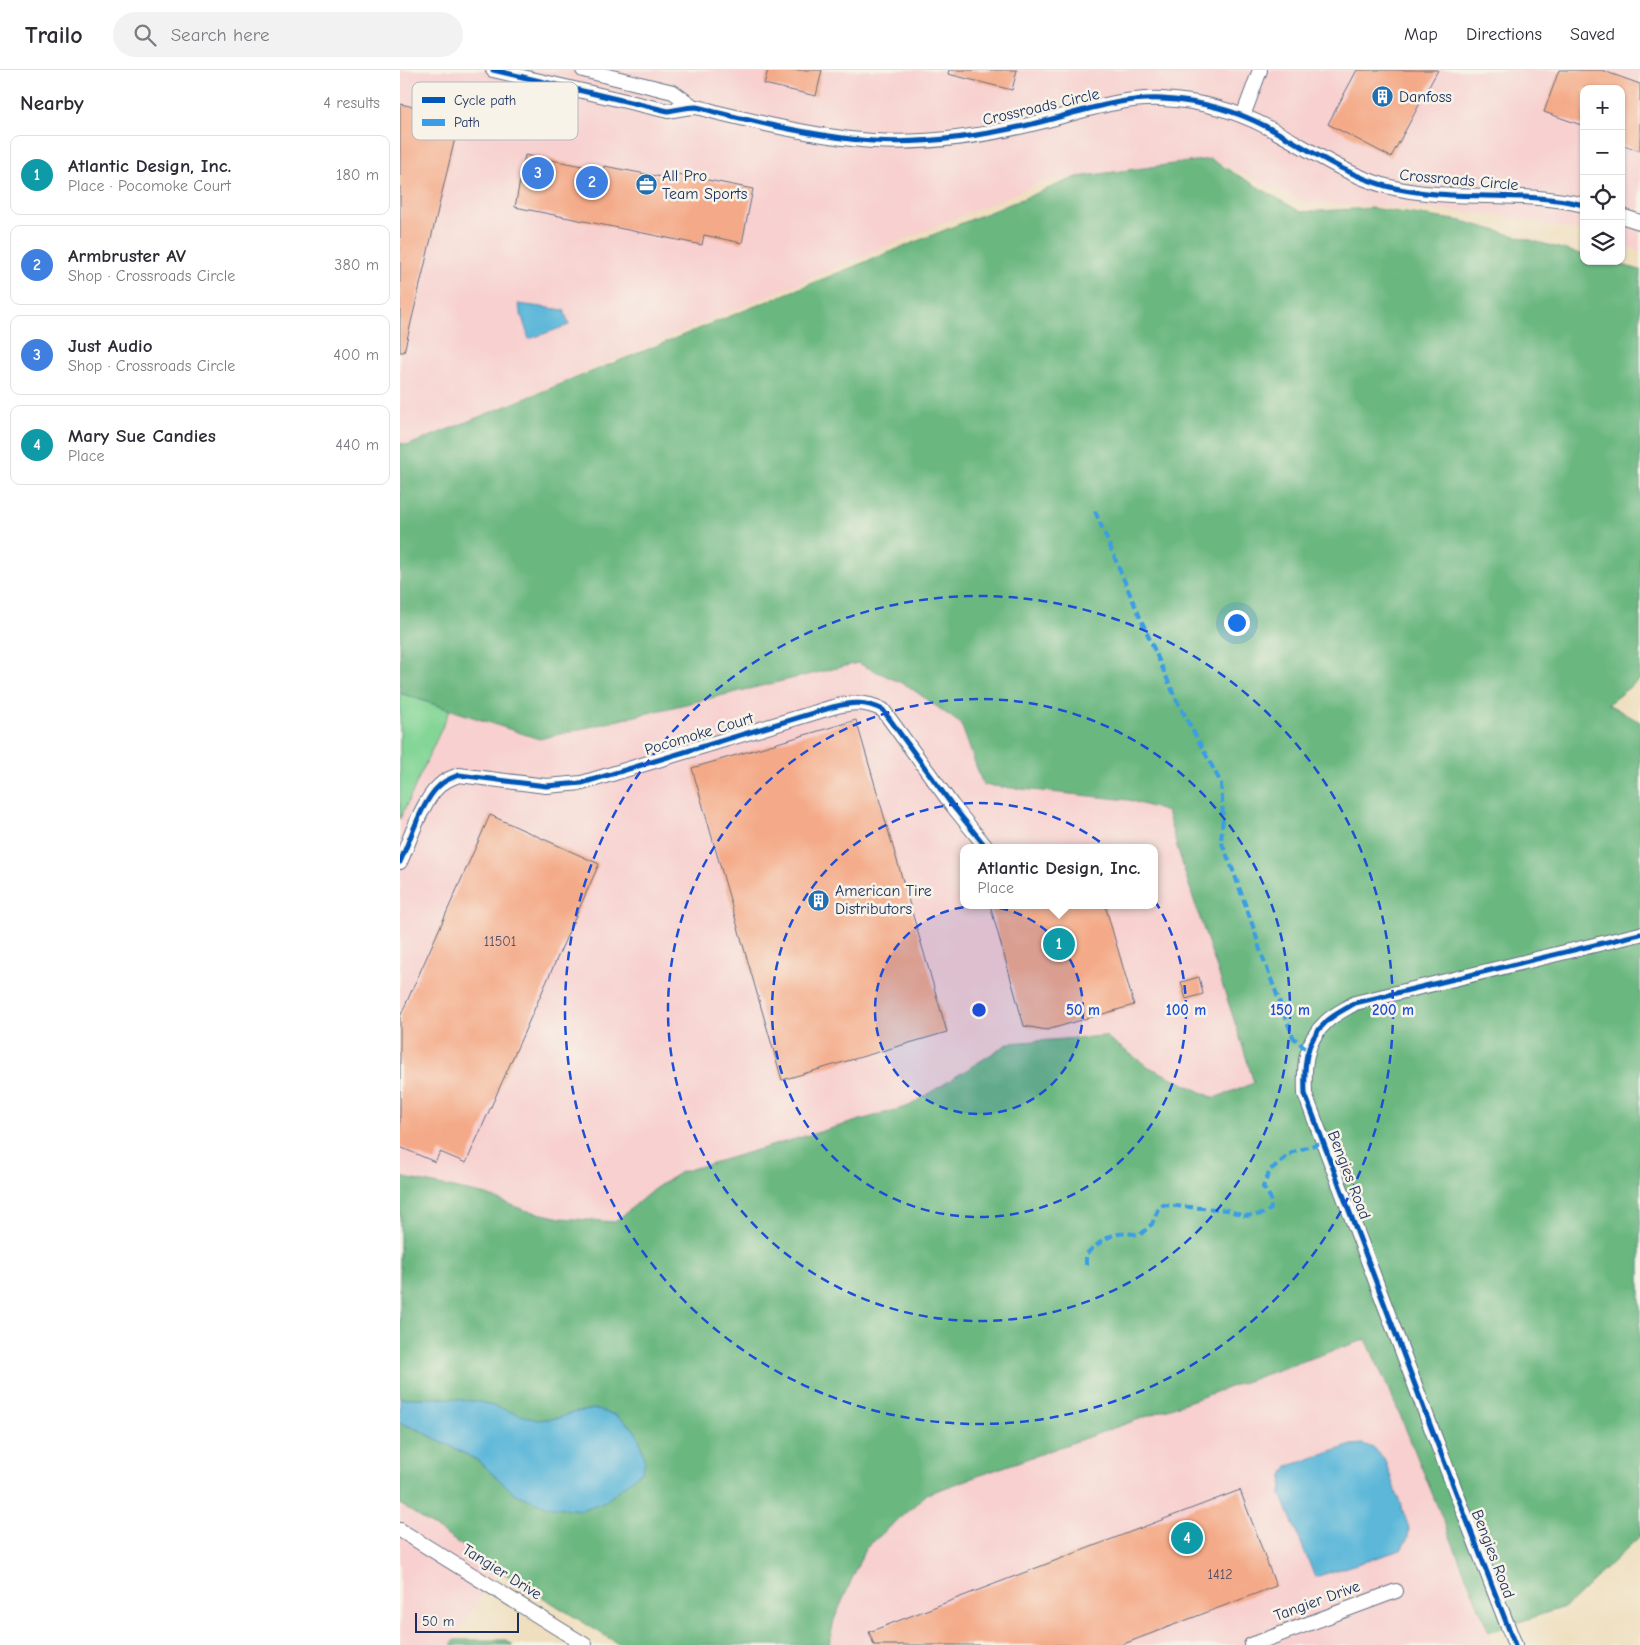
<!DOCTYPE html>
<html lang="en">
<head>
<meta charset="utf-8">
<style>
  body { margin:0; font-family:"Comic Neue",sans-serif; background:#f2f2f3; color:#2b2b33 }
  .controls { position:absolute; right:15px; top:15px; display:grid; overflow:hidden; border-radius:10px; box-shadow:0 1px 4px #0004 }
  .controls button { width:45px; height:45px; display:grid; place-items:center; padding:0; border:0; border-bottom:1px solid #e1e1e2; background:#fff; color:#2b2b33; font:25px sans-serif }
  .scale { position:absolute; left:15px; bottom:12px; width:104px; box-sizing:border-box; padding-left:5px; border:2px solid #1b2f5e; border-top:0; font-size:14px; line-height:18px; white-space:nowrap; color:#1b2f5e; -webkit-text-stroke:4px #f7f3e8; paint-order:stroke }
  .you { position:absolute; left:836px; top:552px; width:18px; height:18px; margin:-12px; border:4px solid #fff; border-radius:50%; background:#1a73e8; box-shadow:0 0 0 8px #1a73e833 }
  .badge { display:grid; place-items:center; width:32px; height:32px; border-radius:50%; background:#7c3aed; color:#fff; font-size:16px; font-weight:700 }
  .pin { position:absolute; translate:-50% -50%; border:2px solid #fff; box-shadow:0 1px 5px #0006 }
  .popup { position:absolute; left:560px; top:774px; width:198px; height:65px; box-sizing:border-box; display:grid; place-content:center; border-radius:10px; background:#fff; filter:drop-shadow(0 1px 4px #0005); font-size:16px; white-space:nowrap; color:#7c7c81 }
  .popup b { font-size:19px; color:#2b2b33 }
  .popup::after { content:''; position:absolute; left:50%; top:100%; margin-left:-10px; border:10px solid transparent; border-top-color:#fff }
  .list { margin:0; padding:0; list-style:none }
  h2 { display:flex; justify-content:space-between; align-items:center; height:65px; margin:0; padding:0 20px; font-size:21px }
  h2 small { font-size:16px; font-weight:400; color:#7c7c81 }
  .list li { display:grid; grid-template-columns:32px 1fr auto; gap:15px; align-items:center; box-sizing:border-box; height:80px; margin:0 10px 10px; padding:0 10px; border:1px solid #e1e1e2; border-radius:10px }
  .list b { display:block; font-size:19px; white-space:nowrap }
  .list p { margin:0; font-size:16px; white-space:nowrap; color:#7c7c81 }
  .list em { font-size:16px; font-style:normal; color:#7c7c81 }
  .icon { flex:none; width:28px; height:28px; fill:none; stroke:currentColor; stroke-width:2; stroke-linecap:round; stroke-linejoin:round }
  .map { position:relative; flex:none; width:1240px; height:1575px; overflow:hidden }
  header { display:flex; align-items:center; gap:30px; box-sizing:border-box; height:70px; padding:0 25px; background:#fff; border-bottom:1px solid #e1e1e2 }
  header strong { font-size:24px }
  nav { display:flex; gap:28px; margin-inline-start:auto; font-size:18px }
  .search { width:350px; height:45px; background:#f2f2f3; display:flex; align-items:center; gap:12px; box-sizing:border-box; padding:0 18px; border-radius:28px; color:#7c7c81; font-size:19px }
  main { display:flex }
  aside { flex:1; background:#fff }
  .map>svg:first-child { display:block }
  .built { fill:#f7d0cf; fill-rule:evenodd }
  .green { fill:#84d697; stroke:#50827a }
  .forest { fill:#6bb780; stroke:#43736f }
  .water { fill:#5bb7d9; stroke:#3b739c }
  .building { fill:#f4aa88 }
  .lines { fill:none; stroke-linecap:round; stroke-linejoin:round }
  .minor-casing { stroke:#656d80; stroke-width:16 }
  .minor { stroke:#fff; stroke-width:14 }
  .quiet { stroke:#3b9de6; stroke-width:4; stroke-dasharray:8 4; stroke-linecap:butt }
  .cycleway-casing { stroke:#f7f3e8; stroke-width:8 }
  .cycleway { stroke:#0057b8; stroke-width:5 }
  .ring { fill:none; stroke:#1d4ed8; stroke-width:2.5; stroke-dasharray:9 6 }
  .labels { text-anchor:middle; dominant-baseline:central; stroke-width:5; stroke-linejoin:round; paint-order:stroke }
  .number-label { font-size:14px; fill:#514e68 }
  .poi-label { font-size:16px; fill:#1b2f5e; stroke:#f7f3e8; text-anchor:start }
  .street-label { font-size:16px; fill:#1b2f5e; stroke:#f7f3e8 }
  .key { fill:#f7f3e8; stroke:#b5b8bf; stroke-width:1 }
  .key-label { font-size:14px; fill:#1b2f5e }
  .centre { fill:#1d4ed8; stroke:#f7f3e8; stroke-width:2.5 }
  .ring-label { font-size:15px; text-anchor:middle; font-weight:bold; fill:#1d4ed8; stroke:#f7f3e8; stroke-width:5; stroke-linejoin:round; paint-order:stroke }
</style>
</head>
<body>
<header>
<strong>Trailo</strong>
<div class="search"><svg class="icon" aria-label="search" viewBox="0 0 24 24"><circle cx="10" cy="10" r="6"/><path d="M15 15l6 6"/></svg>Search here</div>
<nav><a>Map</a><a>Directions</a><a>Saved</a></nav>
</header>
<main>
<aside>
<h2>Nearby<small>4 results</small></h2>
<ul class="list">
<li><span class="badge" style="background:#0f9aa8">1</span><div><b>Atlantic Design, Inc.</b><p>Place · Pocomoke Court</p></div><em>180 m</em></li>
<li><span class="badge" style="background:#3f7fe0">2</span><div><b>Armbruster AV</b><p>Shop · Crossroads Circle</p></div><em>380 m</em></li>
<li><span class="badge" style="background:#3f7fe0">3</span><div><b>Just Audio</b><p>Shop · Crossroads Circle</p></div><em>400 m</em></li>
<li><span class="badge" style="background:#0f9aa8">4</span><div><b>Mary Sue Candies</b><p>Place</p></div><em>440 m</em></li>
</ul>
</aside>
<div class="map">
<svg width="1240" height="1575" viewBox="0 0 1240 1575">
  <rect width="100%" height="100%" fill="#f7f3e8"/>
  <filter id="ink" filterUnits="userSpaceOnUse"><feTurbulence type="fractalNoise" baseFrequency=".02" numOctaves="2"/><feDisplacementMap in="SourceGraphic" scale="10" xChannelSelector="R" yChannelSelector="G"/><feConvolveMatrix kernelMatrix="1 2 1 2 8 2 1 2 1" color-interpolation-filters="sRGB"/></filter>
  <filter id="wash" filterUnits="userSpaceOnUse"><feTurbulence type="fractalNoise" baseFrequency=".0096" numOctaves="4" result="noise"/><feDisplacementMap in="SourceGraphic" scale="20" xChannelSelector="R" yChannelSelector="G"/><feGaussianBlur stdDeviation="1.12" result="paint"/><feColorMatrix in="noise" values="0 0 0 0 0 0 0 0 0 0 0 0 0 0 0 0 0 1.4 0 .05"/><feComposite in="paint" operator="in"/></filter>
  <g filter="url(#wash)">
    <rect width="100%" height="100%" fill="#efdfbf"/>
    <g class="built">
      <path d="M 0,0 L 1240,0 L 1240,182 L 1221,174 L 1221,19 L 1184,19 L 1184,162 L 1093,144 L 905,132 L 810,89 L 645,111 L 9,375 L 0,373 Z"/>
      <path d="M 458,593 L 508,616 L 561,654 L 584,715 L 729,730 L 767,741 L 783,799 L 835,948 L 854,1013 L 814,1028 L 747,996 L 705,966 L 610,973 L 509,1036 L 281,1102 L 254,1119 L 215,1152 L 161,1148 L 124,1140 L 87,1125 L 0,1107 L 0,749 L 50,640 L 139,669 ZM 564,778 L 754,778 L 754,835 L 564,835 Z"/>
      <path d="M 966,1269 L 1000,1345 L 1094,1575 L 429,1575 L 434,1550 L 465,1479 L 527,1424 Z"/>
      <path d="M 0,1434 L 97,1499 L 51,1575 L 0,1575 Z"/>
    </g>
    <path class="green" d="M 0,623 L 50,640 L 0,749 Z"/>
    <g class="forest">
      <path d="M 810,89 L 901,142 L 971,138 L 1062,151 L 1184,185 L 1184,191 L 1208,191 L 1240,200 L 1240,609 L 1208,634 L 1240,652 L 1240,1466 L 1167,1536 L 1089,1562 L 1000,1345 L 966,1269 L 527,1424 L 465,1479 L 434,1550 L 429,1575 L 220,1575 L 97,1499 L 0,1434 L 0,1353 L 19,1360 L 77,1390 L 115,1424 L 215,1345 L 195,1339 L 171,1343 L 158,1348 L 137,1350 L 43,1328 L 0,1328 L 0,1107 L 87,1125 L 124,1140 L 161,1148 L 215,1152 L 254,1119 L 281,1102 L 509,1036 L 609,973 L 705,966 L 747,996 L 814,1028 L 854,1013 C 827,922 792,833 767,742 L 729,730 L 583,715 L 561,654 L 508,616 L 458,593 L 139,669 L 0,623 L 0,373 L 9,375 L 677,107 Z"/>
      <path d="M 55,1570 L 106,1570 L 113,1575 L 51,1575 Z"/>
    </g>
    <g class="water">
      <path d="M 118,234 L 164,240 L 169,255 L 129,269 Z"/>
      <path d="M 0,1328 L 43,1328 L 80,1332 L 137,1350 L 158,1348 L 171,1343 L 195,1339 L 215,1345 L 233,1358 L 239,1368 L 245,1392 L 242,1401 L 206,1431 L 181,1440 L 146,1436 L 115,1424 L 77,1390 L 19,1360 L 0,1353 Z"/>
      <path d="M 963,1374 L 973,1378 L 984,1388 L 1009,1458 L 1008,1468 L 1001,1480 L 915,1507 L 881,1424 L 883,1405 L 888,1396 L 952,1375 Z"/>
    </g>
    <g id="blocks">
      <g class="building">
        <path d="M 368,0 L 422,0 L 416,26 L 364,14 Z"/>
        <path d="M 549,0 L 617,0 L 612,20 L 548,4 Z"/>
        <path d="M 957,0 L 1038,0 L 991,87 L 928,54 Z"/>
        <path d="M 1159,0 L 1201,0 L 1240,14 L 1240,81 L 1221,74 L 1221,19 L 1184,19 L 1184,56 L 1144,42 Z"/>
        <path d="M 0,34 L 60,47 L 4,282 L 0,282 Z"/>
        <path d="M 125,85 L 203,100 L 204,96 L 277,110 L 278,104 L 353,119 L 342,173 L 304,165 L 302,175 L 115,137 Z"/>
        <path d="M 456,650 L 547,962 L 382,1010 L 292,698 Z"/>
        <path d="M 90,745 L 199,794 L 66,1093 L 40,1082 L 35,1092 L 0,1077 L 0,947 Z"/>
        <path d="M 590,835 L 705,835 L 734,935 L 647,960 L 624,956 Z"/>
        <path d="M 799,907 L 803,924 L 786,929 L 781,912 Z"/>
        <path d="M 840,1420 L 876,1516 L 721,1575 L 474,1575 L 469,1562 Z"/>
      </g>
    </g>
  </g>
  <g filter="url(#ink)">
    <use href="#blocks" fill-opacity="0" stroke="#656d80" stroke-width="1"/>
    <g class="lines">
      <defs>
        <g id="minor">
          <path d="M 93,0 L 268,41 C 276,40 287,37 296,37 C 303,38 311,41 319,43 C 336,47 353,51 370,55 C 403,62 438,69 473,71 C 525,74 577,67 628,55 C 672,45 716,27 762,29 C 799,31 835,40 867,57 C 906,77 943,104 986,116 C 1050,133 1119,119 1184,135"/>
          <path d="M 183,0 L 273,22 L 294,37"/>
          <path d="M 843,46 L 860,0"/>
          <path d="M 1221,146 L 1240,152"/>
          <path d="M 0,792 C 10,770 22,731 39,716 C 45,710 51,708 59,705 L 146,716 L 182,713 L 433,637 C 452,632 465,631 483,640 L 552,735 L 586,777"/>
          <path d="M 0,1460 L 185,1575"/>
          <path d="M 851,1575 L 996,1521"/>
          <path d="M 1115,1575 L 1032,1360 L 905,1024 C 904,997 904,972 926,952 C 934,944 946,939 955,933 L 1240,864"/>
        </g>
      </defs>
      <use href="#minor" class="minor-casing"/>
      <use href="#minor" class="minor"/>
      <g class="quiet">
        <path d="M 695,441 L 732,529 L 776,629 L 821,713 L 823,747 L 821,771 L 834,803 L 855,862 L 860,880 L 893,967 L 907,980"/>
        <path d="M 686,1195 L 686,1184 C 707,1167 712,1160 740,1165 L 752,1154 L 758,1140 L 763,1135 L 827,1140 L 844,1146 L 862,1144 L 871,1139 L 870,1127 L 863,1117 L 870,1100 L 893,1082 L 923,1072"/>
      </g>
      <defs>
        <g id="cycleway">
          <path d="M 93,0 L 268,41 C 276,40 287,37 296,37 C 303,38 311,41 319,43 C 336,47 353,51 370,55 C 403,62 438,69 473,71 C 525,74 577,67 628,55 C 672,45 716,27 762,29 C 799,31 835,40 867,57 C 906,77 943,104 986,116 C 1050,133 1119,119 1184,135"/>
          <path d="M 0,792 C 10,770 22,731 39,716 C 45,710 51,708 59,705 L 146,716 L 182,713 L 433,637 C 452,632 465,631 483,640 L 552,735 L 586,777"/>
          <path d="M 1115,1575 L 1032,1360 L 905,1024 C 904,997 904,972 926,952 C 934,944 946,939 955,933 L 1240,864"/>
        </g>
      </defs>
      <use href="#cycleway" class="cycleway-casing"/>
      <use href="#cycleway" class="cycleway"/>
    </g>
  </g>
  <circle cx="579" cy="940" r="104" fill="#1d4ed8" fill-opacity=".12"/>
  <g class="ring">
    <circle cx="579" cy="940" r="104"/>
    <circle cx="579" cy="940" r="207"/>
    <circle cx="579" cy="940" r="311"/>
    <circle cx="579" cy="940" r="414"/>
  </g>
  <defs>
    <symbol id="building-disc" viewBox="-11 -11 22 22"><circle r="9.5" fill="#1f6fb2" stroke="#f7f3e8"/><path d="M-4-6H4V6H1V3H-1V6H-4ZM-2.5-4.3h1.7v1.8h-1.7ZM.8-4.3h1.7v1.8H.8ZM-2.5-1h1.7V.8h-1.7ZM.8-1h1.7V.8H.8Z" fill="#fff"/></symbol>
    <symbol id="office-disc" viewBox="-11 -11 22 22"><circle r="9.5" fill="#1f6fb2" stroke="#f7f3e8"/><path d="M-6-3h4V-5.5h4V-3h4V5H-6ZM-1-4.5V-3h2v-1.5ZM-6 0V1H6V0Z" fill="#fff"/></symbol>
  </defs>
  <g fill-rule="evenodd">
    <use href="#building-disc" x="970" y="14" width="25" height="25"/>
    <use href="#office-disc" x="234" y="102" width="25" height="25"/>
    <use href="#building-disc" x="406" y="818" width="25" height="25"/>
  </g>
  <g class="labels">
    <g class="number-label">
      <text x="100" y="871">11501</text>
      <text x="820" y="1504">1412</text>
    </g>
    <g class="poi-label">
      <text x="999" y="27">Danfoss</text>
      <text x="262" y="106">All Pro<tspan x="262" dy="18">Team Sports</tspan></text>
      <text x="435" y="821">American Tire<tspan x="435" dy="18">Distributors</tspan></text>
    </g>
    <g class="street-label">
      <text transform="translate(641 37) rotate(-13)">Crossroads Circle</text>
      <text transform="translate(1059 110) rotate(5)">Crossroads Circle</text>
      <text transform="translate(299 664) rotate(-17)">Pocomoke Court</text>
      <text transform="translate(949 1105) rotate(69)">Bengies Road</text>
      <text transform="translate(1093 1484) rotate(69)">Bengies Road</text>
      <text transform="translate(102 1502) rotate(32)">Tangier Drive</text>
      <text transform="translate(917 1531) rotate(-20)">Tangier Drive</text>
    </g>
  </g>
  <rect x="12" y="12" width="166" height="58" rx="8" class="key"/>
  <rect x="22" y="27" width="23" height="6" fill="#0057b8"/>
  <rect x="22" y="49" width="23" height="7" fill="#3b9de6"/>
  <g class="key-label">
    <text x="54" y="35">Cycle path</text>
    <text x="54" y="57">Path</text>
  </g>
  <circle cx="579" cy="940" r="8" class="centre"/>
  <g class="ring-label">
    <text x="683" y="945">50 m</text>
    <text x="786" y="945">100 m</text>
    <text x="890" y="945">150 m</text>
    <text x="993" y="945">200 m</text>
  </g>
</svg>
<div class="controls">
<button>+</button>
<button>−</button>
<button><svg class="icon" aria-label="locate" viewBox="0 0 24 24"><circle cx="12" cy="12" r="6"/><path d="M12 2v4M12 18v4M2 12h4M18 12h4"/></svg></button>
<button><svg class="icon" aria-label="layers" viewBox="0 0 24 24"><path d="M12 4l9 5-9 5-9-5zM3 14l9 5 9-5"/></svg></button>
</div>
<div class="scale">50 m</div>
<div class="you"></div>
<div class="pin badge" style="left:659px;top:874px;background:#0f9aa8">1</div>
<div class="popup"><b>Atlantic Design, Inc.</b>Place</div>
<div class="pin badge" style="left:192px;top:112px;background:#3f7fe0">2</div>
<div class="pin badge" style="left:138px;top:103px;background:#3f7fe0">3</div>
<div class="pin badge" style="left:787px;top:1468px;background:#0f9aa8">4</div>
</div>
</main>
</body>
</html>
